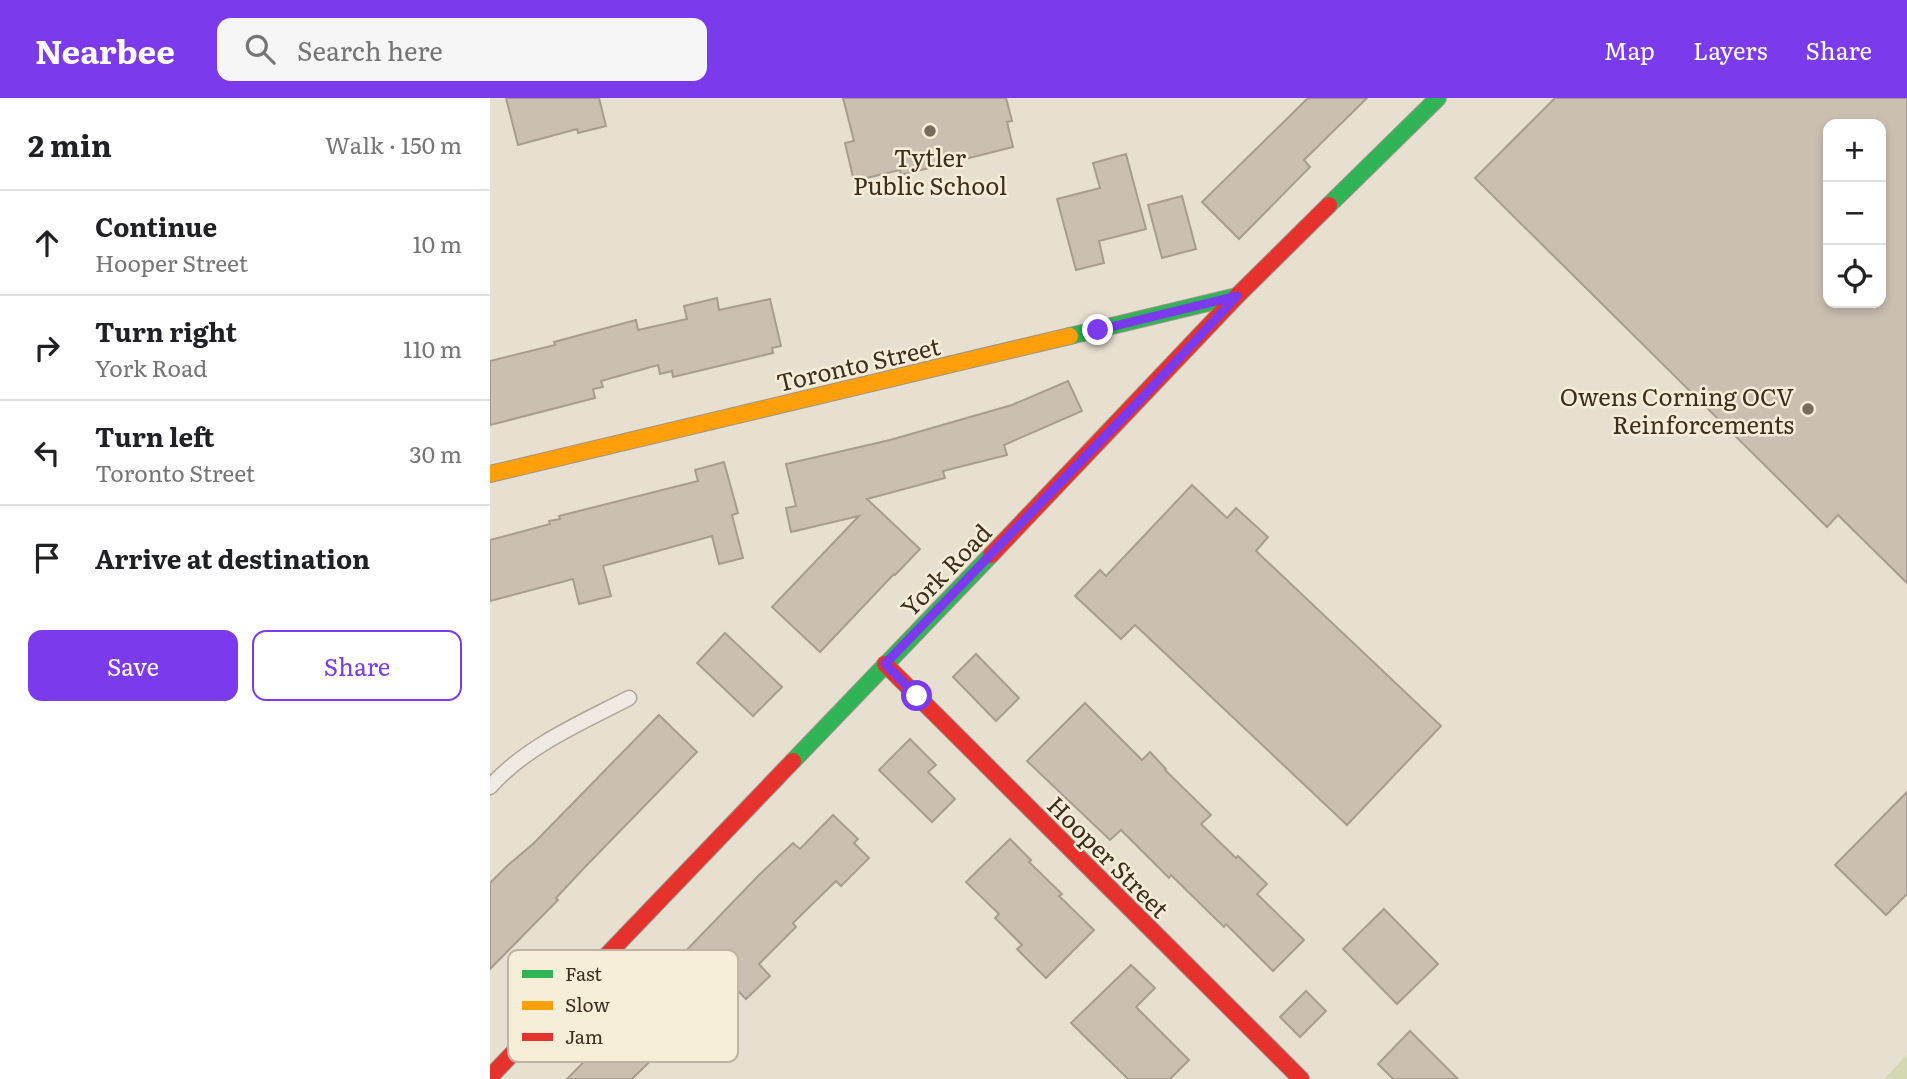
<!DOCTYPE html>
<html lang="en">
<head>
<meta charset="utf-8">
<style>
  body { margin:0; font-family:Literata,serif; background:#f6f6f6; color:#202124 }
  .controls { position:absolute; right:21px; top:21px; display:grid; overflow:hidden; border-radius:14px; box-shadow:0 4px 10px #0003 }
  .controls button { width:63px; height:63px; display:grid; place-items:center; padding:0; border:0; border-bottom:2px solid #e0e0e0; background:#fff; color:#202124; font:35px sans-serif }
  .stop { position:absolute; width:21px; height:21px; margin:-16px; border:5px solid #7c3aed; border-radius:50%; background:#fff }
  .stop.end { background:#7c3aed; border-color:#fff; box-shadow:0 2px 7px #0008 }
  .list { margin:0; padding:0; list-style:none }
  h2 { display:flex; justify-content:space-between; align-items:center; height:91px; margin:0; padding:0 28px; font-size:30px }
  h2 small { font-size:23px; font-weight:400; color:#757577 }
  .list li { display:grid; grid-template-columns:46px 1fr auto; gap:21px; align-items:center; box-sizing:border-box; height:105px; padding:0 28px; border-top:2px solid #e0e0e0 }
  .list b { display:block; font-size:26px; white-space:nowrap }
  .list p { margin:0; font-size:23px; white-space:nowrap; color:#757577 }
  .list em { font-size:23px; font-style:normal; color:#757577 }
  .actions { display:flex; gap:14px; padding:21px 28px }
  .actions a { flex:1; padding:16px 0; border:2px solid #7c3aed; border-radius:14px; text-align:center; font-size:24px; color:#7c3aed }
  .actions .main { background:#7c3aed; color:#fff }
  .icon { flex:none; width:38px; height:38px; fill:none; stroke:currentColor; stroke-width:2; stroke-linecap:round; stroke-linejoin:round }
  .map { position:relative; flex:none; width:1417px; height:981px; overflow:hidden }
  header { display:flex; align-items:center; gap:42px; box-sizing:border-box; height:98px; padding:0 35px; background:#7c3aed; color:#fff }
  header strong { font-size:33px }
  nav { display:flex; gap:38px; margin-inline-start:auto; font-size:24px }
  .search { width:490px; height:63px; background:#f6f6f6; display:flex; align-items:center; gap:18px; box-sizing:border-box; padding:0 24px; border-radius:14px; color:#757577; font-size:26px }
  main { display:flex }
  aside { flex:1; background:#fff }
  .map>svg:first-child { display:block }
  .green { fill:#d6d7b3 }
  .building { fill:#cbbfb2; stroke:#a89c90; stroke-width:2; fill-rule:evenodd }
  .lines { fill:none; stroke-linecap:round; stroke-linejoin:round }
  .lane-casing { stroke:#ada599; stroke-width:17 }
  .fast-casing { stroke:#9c958a; stroke-width:18 }
  .slow-casing { stroke:#9c958a; stroke-width:18 }
  .jam-casing { stroke:#9c958a; stroke-width:18 }
  .lane { stroke:#efebe3; stroke-width:14 }
  .fast { stroke:#30b455; stroke-width:16 }
  .slow { stroke:#ff9f0a; stroke-width:16 }
  .jam { stroke:#e5322d; stroke-width:16 }
  .route { stroke:#7c3aed; stroke-width:9 }
  .poi-dot { fill:#786c5e; stroke:#f7eed8; stroke-width:2.5 }
  .labels { text-anchor:middle; dominant-baseline:central; stroke-width:5; stroke-linejoin:round; paint-order:stroke }
  .poi-label { font-size:24px; fill:#3d2e20; stroke:#f7eed8 }
  .street-label { font-size:24px; fill:#3d2e20; stroke:#f7eed8 }
  .key { fill:#f7eed8; stroke:#bfb4a1; stroke-width:2 }
  .key-label { font-size:19px; fill:#3d2e20 }
</style>
</head>
<body>
<header>
<strong>Nearbee</strong>
<div class="search"><svg class="icon" aria-label="search" viewBox="0 0 24 24"><circle cx="10" cy="10" r="6"/><path d="M15 15l6 6"/></svg>Search here</div>
<nav><a>Map</a><a>Layers</a><a>Share</a></nav>
</header>
<main>
<aside>
<h2>2 min<small>Walk · 150 m</small></h2>
<ul class="list">
<li><svg class="icon" aria-label="ahead" viewBox="0 0 24 24"><path d="M12 20V5M6 11l6-6 6 6"/></svg><div><b>Continue</b><p>Hooper Street</p></div><em>10 m</em></li>
<li><svg class="icon" aria-label="right" viewBox="0 0 24 24"><path d="M7 20v-9h11M14 6l5 5-5 5"/></svg><div><b>Turn right</b><p>York Road</p></div><em>110 m</em></li>
<li><svg class="icon" aria-label="left" viewBox="0 0 24 24"><path d="M17 20v-9H6M10 6l-5 5 5 5"/></svg><div><b>Turn left</b><p>Toronto Street</p></div><em>30 m</em></li>
<li><svg class="icon" aria-label="arrive" viewBox="0 0 24 24"><path d="M6 21V4h12l-3 4 3 4H6"/></svg><div><b>Arrive at destination</b></div></li>
</ul>
<div class="actions"><a class="main">Save</a><a>Share</a></div>
</aside>
<div class="map">
<svg width="1417" height="981" viewBox="0 0 1417 981">
  <rect width="100%" height="100%" fill="#e7e0d1"/>
  <path class="green" d="M 1417,957 L 1417,981 L 1394,981 Z"/>
  <g class="building">
    <path d="M 16,0 L 109,0 L 116,28 L 88,35 L 87,31 L 28,47 Z"/>
    <path d="M 353,0 L 516,0 L 522,23 L 517,24 L 523,49 L 411,77 L 410,72 L 364,83 L 355,45 L 364,43 Z"/>
    <path d="M 818,0 L 877,0 L 814,62 L 820,69 L 749,141 L 712,104 Z"/>
    <path d="M 1065,0 L 1417,0 L 1417,485 L 1348,417 L 1337,429 L 985,80 ZM 1338,26 L 1391,26 L 1391,205 L 1338,205 Z"/>
    <path d="M 636,56 L 656,131 L 609,143 L 614,165 L 586,172 L 567,101 L 610,90 L 603,65 Z"/>
    <path d="M 692,98 L 706,151 L 672,160 L 658,107 Z"/>
    <path d="M 227,200 L 229,212 L 280,201 L 291,248 L 282,250 L 283,255 L 183,279 L 182,273 L 170,276 L 168,267 L 111,283 L 113,289 L 103,291 L 105,300 L 0,327 L 0,263 L 65,247 L 64,244 L 146,222 L 148,232 L 197,221 L 194,208 Z"/>
    <path d="M 578,283 L 592,313 L 514,347 L 517,357 L 453,373 L 455,380 L 377,401 L 430,451 L 405,477 L 404,476 L 330,554 L 282,509 L 369,418 L 301,434 L 296,410 L 306,408 L 296,366 L 400,342 L 522,307 Z"/>
    <path d="M 234,364 L 248,415 L 242,417 L 253,460 L 229,466 L 222,438 L 113,468 L 121,498 L 89,506 L 83,481 L 0,503 L 0,442 L 60,426 L 59,423 L 70,421 L 69,418 L 208,383 L 205,372 Z"/>
    <path d="M 702,387 L 737,420 L 746,410 L 778,439 L 766,453 L 951,628 L 857,727 L 645,527 L 631,541 L 585,498 L 610,472 L 616,478 Z"/>
    <path d="M 235,535 L 292,589 L 263,618 L 207,565 Z"/>
    <path d="M 486,556 L 529,600 L 506,623 L 463,579 Z"/>
    <path d="M 595,605 L 652,662 L 660,654 L 676,671 L 675,672 L 721,717 L 711,726 L 746,760 L 748,758 L 777,786 L 767,796 L 814,842 L 783,873 L 736,826 L 734,829 L 681,777 L 679,780 L 631,732 L 620,742 L 537,663 Z"/>
    <path d="M 169,617 L 207,654 L 95,769 L 66,800 L 68,802 L 0,871 L 0,785 L 17,768 L 43,746 Z"/>
    <path d="M 420,641 L 446,667 L 438,674 L 465,701 L 442,724 L 389,672 Z"/>
    <path d="M 1417,694 L 1417,796 L 1396,817 L 1345,767 Z"/>
    <path d="M 343,717 L 368,741 L 364,745 L 379,760 L 351,788 L 346,783 L 303,825 L 306,829 L 269,866 L 280,878 L 256,901 L 245,890 L 203,931 L 198,926 L 142,981 L 77,981 L 164,892 L 161,889 L 269,777 L 303,745 L 310,751 Z"/>
    <path d="M 520,741 L 541,762 L 539,764 L 572,796 L 569,798 L 604,832 L 556,880 L 527,851 L 532,847 L 505,820 L 509,816 L 476,784 Z"/>
    <path d="M 894,811 L 948,866 L 907,906 L 853,851 Z"/>
    <path d="M 641,867 L 665,890 L 646,909 L 699,962 L 680,981 L 638,981 L 581,925 Z"/>
    <path d="M 816,893 L 836,913 L 810,939 L 790,919 Z"/>
    <path d="M 920,933 L 968,981 L 903,981 L 888,966 Z"/>
  </g>
  <g class="lines">
    <defs>
      <path id="lane" d="M 0,689 C 36,648 91,625 139,600"/>
      <g id="fast">
        <path d="M 839,107 L 948,0"/>
        <path d="M 580,238 L 747,198"/>
        <path d="M 303,663 L 501,457"/>
      </g>
      <path id="slow" d="M 0,376 L 580,238"/>
      <g id="jam">
        <path d="M 501,457 L 747,198 L 839,107"/>
        <path d="M 395,566 L 811,981"/>
        <path d="M 0,979 L 303,663"/>
      </g>
    </defs>
    <use href="#lane" class="lane-casing"/>
    <use href="#fast" class="fast-casing"/>
    <use href="#slow" class="slow-casing"/>
    <use href="#jam" class="jam-casing"/>
    <use href="#lane" class="lane"/>
    <use href="#fast" class="fast"/>
    <use href="#slow" class="slow"/>
    <use href="#jam" class="jam"/>
  </g>
  <g class="lines">
    <path class="route" d="M 427,598 L 395,566 L 650,302 L 747,198 L 608,232"/>
  </g>
  <g class="poi-dot">
    <circle cx="440" cy="33" r="7"/>
    <circle cx="1318" cy="311" r="7"/>
  </g>
  <g class="labels">
    <g class="poi-label">
      <text x="440" y="58">Tytler<tspan x="440" dy="28">Public School</tspan></text>
      <text x="1304" y="297" text-anchor="end">Owens Corning OCV<tspan x="1304" dy="28">Reinforcements</tspan></text>
    </g>
    <g class="street-label">
      <text transform="translate(368 265) rotate(-13)">Toronto Street</text>
      <text transform="translate(455 471) rotate(-46)">York Road</text>
      <text transform="translate(619 758) rotate(45)">Hooper Street</text>
    </g>
  </g>
  <rect x="18" y="852" width="230" height="112" rx="10" class="key"/>
  <rect x="32" y="872" width="31" height="8" fill="#30b455"/>
  <rect x="32" y="903" width="31" height="9" fill="#ff9f0a"/>
  <rect x="32" y="935" width="31" height="8" fill="#e5322d"/>
  <g class="key-label">
    <text x="75" y="883">Fast</text>
    <text x="75" y="914">Slow</text>
    <text x="75" y="946">Jam</text>
  </g>
</svg>
<div class="controls">
<button>+</button>
<button>−</button>
<button><svg class="icon" aria-label="locate" viewBox="0 0 24 24"><circle cx="12" cy="12" r="6"/><path d="M12 2v4M12 18v4M2 12h4M18 12h4"/></svg></button>
</div>
<div class="stop" style="left:427px;top:598px"></div>
<div class="stop end" style="left:608px;top:232px"></div>
</div>
</main>
</body>
</html>
